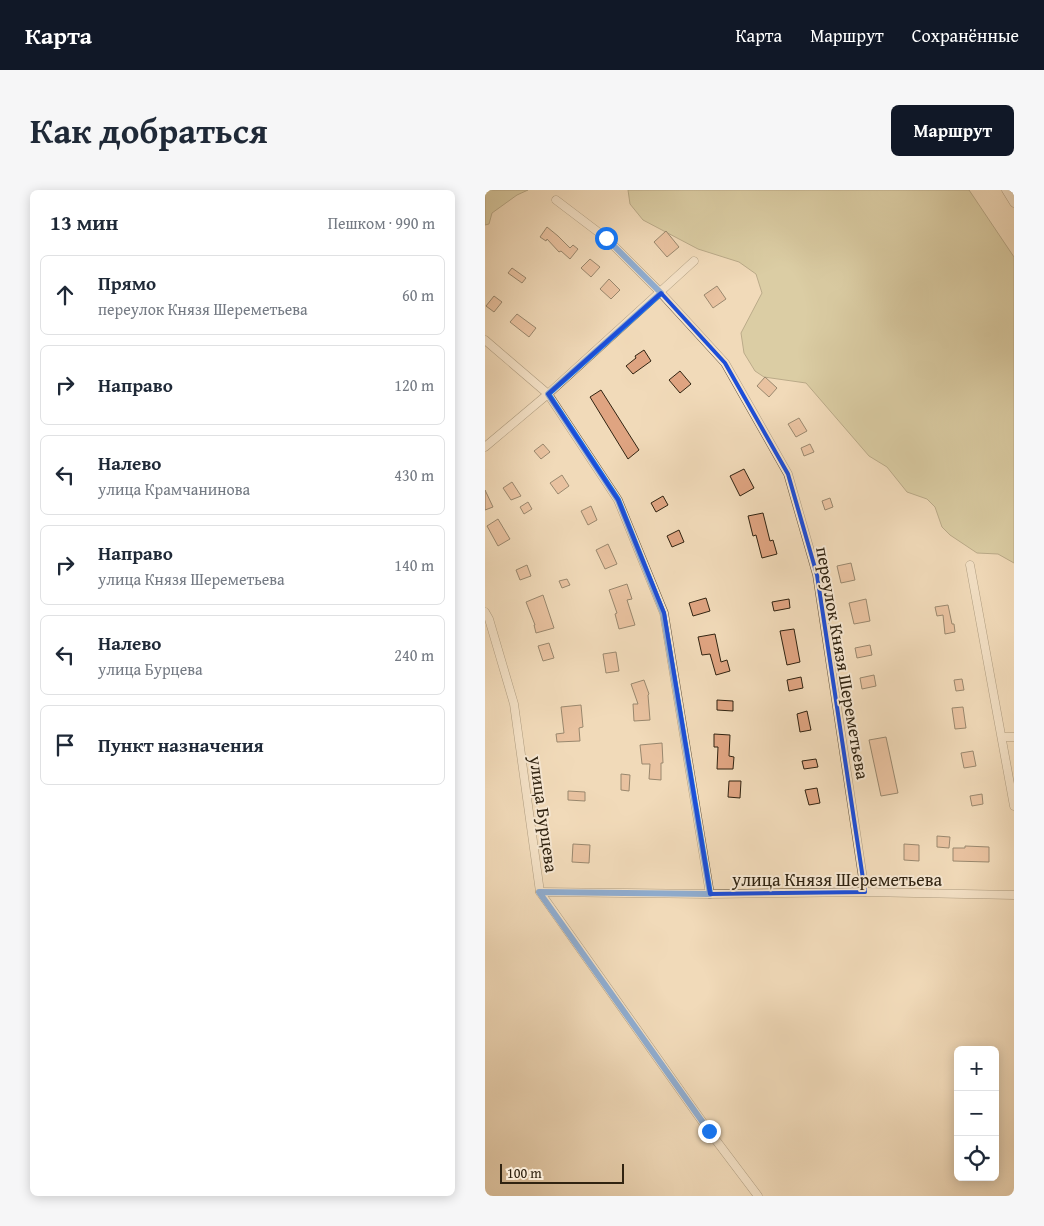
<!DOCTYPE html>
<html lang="ru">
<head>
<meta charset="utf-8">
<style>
  body { margin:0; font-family:"Gentium Book Plus",serif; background:#f6f6f7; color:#1f2937 }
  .controls { position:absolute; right:15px; bottom:15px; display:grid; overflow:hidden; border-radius:8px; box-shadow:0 2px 12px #0003 }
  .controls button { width:45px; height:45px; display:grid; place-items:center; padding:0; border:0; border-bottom:1px solid #e0e1e3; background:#fff; color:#1f2937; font:25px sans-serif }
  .scale { position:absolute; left:15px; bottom:12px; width:124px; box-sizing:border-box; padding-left:5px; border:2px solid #302311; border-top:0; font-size:14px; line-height:18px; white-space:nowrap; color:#302311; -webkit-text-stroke:4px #f6e7d2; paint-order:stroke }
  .stop { position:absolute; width:15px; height:15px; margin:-11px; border:4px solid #1a73e8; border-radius:50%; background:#fff }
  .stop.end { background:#1a73e8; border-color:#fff; box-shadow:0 1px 5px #0008 }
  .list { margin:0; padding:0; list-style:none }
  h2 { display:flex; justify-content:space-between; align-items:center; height:65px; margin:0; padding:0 20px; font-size:21px }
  h2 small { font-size:16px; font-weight:400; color:#747a83 }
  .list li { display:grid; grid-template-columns:32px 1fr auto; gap:15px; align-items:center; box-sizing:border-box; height:80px; margin:0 10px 10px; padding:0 10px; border:1px solid #e0e1e3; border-radius:8px }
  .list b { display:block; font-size:19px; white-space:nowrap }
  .list p { margin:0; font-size:16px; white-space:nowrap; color:#747a83 }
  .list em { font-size:16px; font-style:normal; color:#747a83 }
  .icon { flex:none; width:28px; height:28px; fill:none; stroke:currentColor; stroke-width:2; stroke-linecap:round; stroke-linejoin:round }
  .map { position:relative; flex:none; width:529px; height:1006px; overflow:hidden; border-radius:8px }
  header { display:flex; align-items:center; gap:30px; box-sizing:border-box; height:70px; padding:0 25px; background:#111827; color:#fff }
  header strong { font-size:24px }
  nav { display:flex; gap:28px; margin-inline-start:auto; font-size:18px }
  .intro { display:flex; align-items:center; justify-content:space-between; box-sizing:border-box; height:120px; padding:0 30px }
  h1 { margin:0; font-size:35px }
  .button { padding:12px 22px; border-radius:8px; background:#111827; color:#fff; font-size:18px; font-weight:700 }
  main { display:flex; gap:30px; padding:0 30px }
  aside { flex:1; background:#fff; border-radius:8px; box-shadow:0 2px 12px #0003 }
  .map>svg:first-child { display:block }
  .green { fill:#c2bd8a; stroke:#79704e }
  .building { fill:#dfa481; stroke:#302311 }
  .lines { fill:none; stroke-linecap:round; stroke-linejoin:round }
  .minor-casing { stroke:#60513b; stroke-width:9 }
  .minor { stroke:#f6e7d2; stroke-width:8 }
  .route { stroke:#1a73e8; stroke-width:6 }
  .marked { fill:none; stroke:#1d4ed8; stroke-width:4; stroke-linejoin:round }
  .labels { text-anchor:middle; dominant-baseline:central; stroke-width:4; stroke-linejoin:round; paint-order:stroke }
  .street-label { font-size:18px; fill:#302311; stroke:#f6e7d2 }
</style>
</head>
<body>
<header>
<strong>Карта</strong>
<nav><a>Карта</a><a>Маршрут</a><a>Сохранённые</a></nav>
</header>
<div class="intro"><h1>Как добраться</h1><a class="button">Маршрут</a></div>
<main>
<aside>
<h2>13 мин<small>Пешком · 990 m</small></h2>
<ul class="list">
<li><svg class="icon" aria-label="ahead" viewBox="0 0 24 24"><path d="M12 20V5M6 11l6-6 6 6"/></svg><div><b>Прямо</b><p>переулок Князя Шереметьева</p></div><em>60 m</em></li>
<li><svg class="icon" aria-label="right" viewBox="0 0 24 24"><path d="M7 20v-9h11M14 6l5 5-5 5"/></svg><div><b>Направо</b></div><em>120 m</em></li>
<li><svg class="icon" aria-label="left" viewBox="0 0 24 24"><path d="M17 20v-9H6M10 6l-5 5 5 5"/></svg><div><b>Налево</b><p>улица Крамчанинова</p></div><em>430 m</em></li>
<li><svg class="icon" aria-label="right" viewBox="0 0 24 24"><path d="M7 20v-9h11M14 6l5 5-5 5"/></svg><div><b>Направо</b><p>улица Князя Шереметьева</p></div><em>140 m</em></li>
<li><svg class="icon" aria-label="left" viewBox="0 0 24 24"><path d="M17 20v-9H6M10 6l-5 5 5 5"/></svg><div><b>Налево</b><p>улица Бурцева</p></div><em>240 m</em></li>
<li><svg class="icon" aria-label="arrive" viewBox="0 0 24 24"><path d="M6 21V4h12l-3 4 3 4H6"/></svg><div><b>Пункт назначения</b></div></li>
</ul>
</aside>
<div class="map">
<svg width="529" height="1006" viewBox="0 0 529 1006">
  <rect width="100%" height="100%" fill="#f1dab9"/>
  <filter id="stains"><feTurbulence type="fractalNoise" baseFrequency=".004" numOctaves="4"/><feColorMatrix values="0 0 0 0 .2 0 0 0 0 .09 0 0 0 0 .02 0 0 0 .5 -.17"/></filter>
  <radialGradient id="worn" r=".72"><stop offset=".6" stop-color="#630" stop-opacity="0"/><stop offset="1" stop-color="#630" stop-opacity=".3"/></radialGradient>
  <g class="green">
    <path d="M 0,0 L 43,0 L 32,5 L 7,23 L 4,34 L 0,35 Z"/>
    <path d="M 143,0 L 484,0 L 529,67 L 529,373 L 513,364 L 492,363 L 465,345 L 457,337 L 450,317 L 442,309 L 422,302 L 402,277 L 384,266 L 321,193 L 279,187 L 270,181 L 259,163 L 256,143 L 277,103 L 271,84 L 254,72 L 213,59 L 158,30 L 145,14 Z"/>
  </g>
  <g class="building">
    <path d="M 62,37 L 73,46 L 85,58 L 88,55 L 93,59 L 85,69 L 76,61 L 74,62 L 62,49 L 61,51 L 55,47 Z"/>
    <path d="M 181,41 L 194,57 L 182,67 L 169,52 Z"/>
    <path d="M 105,69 L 115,77 L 106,87 L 96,78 Z"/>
    <path d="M 27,78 L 41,88 L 37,93 L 23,83 Z"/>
    <path d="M 124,89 L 135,100 L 126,109 L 115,99 Z"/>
    <path d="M 232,96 L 241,109 L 228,118 L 219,105 Z"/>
    <path d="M 9,106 L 17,112 L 9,122 L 1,116 Z"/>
    <path d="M 32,124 L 51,138 L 44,147 L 25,132 Z"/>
    <path d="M 159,160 L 166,171 L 148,184 L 141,176 L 151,168 L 150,166 Z"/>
    <path d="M 195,181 L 206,194 L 195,203 L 184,190 Z"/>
    <path d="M 280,187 L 292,198 L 284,207 L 272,196 Z"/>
    <path d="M 116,200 L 154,260 L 143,269 L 105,207 Z"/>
    <path d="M 314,228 L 322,241 L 311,247 L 303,234 Z"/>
    <path d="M 58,254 L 65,262 L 56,269 L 49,261 Z"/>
    <path d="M 325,254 L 329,262 L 319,266 L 316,258 Z"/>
    <path d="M 259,279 L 269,298 L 255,306 L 245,286 Z"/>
    <path d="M 77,285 L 84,296 L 73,304 L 65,293 Z"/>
    <path d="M 27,292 L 36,306 L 26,310 L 18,298 Z"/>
    <path d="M 0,300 L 8,317 L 0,320 Z"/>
    <path d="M 178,306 L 183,315 L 171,322 L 166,313 Z"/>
    <path d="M 345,308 L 348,317 L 340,320 L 337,311 Z"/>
    <path d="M 43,312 L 47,319 L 39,324 L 35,317 Z"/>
    <path d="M 106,316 L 112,330 L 103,335 L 96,321 Z"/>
    <path d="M 278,323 L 285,351 L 288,350 L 292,364 L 277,368 L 271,345 L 268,346 L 263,326 Z"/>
    <path d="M 13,329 L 25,349 L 13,356 L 2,336 Z"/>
    <path d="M 194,340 L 199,352 L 187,357 L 182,346 Z"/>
    <path d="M 123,354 L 132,374 L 120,379 L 111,360 Z"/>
    <path d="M 366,373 L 370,390 L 356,393 L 352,376 Z"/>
    <path d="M 42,375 L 46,386 L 35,390 L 31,380 Z"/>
    <path d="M 82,389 L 85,395 L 77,398 L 74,391 Z"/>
    <path d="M 142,394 L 147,409 L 142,410 L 150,435 L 134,439 L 130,424 L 132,423 L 124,400 Z"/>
    <path d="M 58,405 L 69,438 L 51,443 L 49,435 L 50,435 L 41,412 Z"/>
    <path d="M 221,408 L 225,421 L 208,426 L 204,413 Z"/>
    <path d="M 304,409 L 305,418 L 289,421 L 287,412 Z"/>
    <path d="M 381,409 L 385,431 L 369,434 L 364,413 Z"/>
    <path d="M 463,415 L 467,434 L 469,434 L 470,442 L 460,444 L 458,425 L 452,426 L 450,417 Z"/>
    <path d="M 309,439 L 315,472 L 302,475 L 295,441 Z"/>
    <path d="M 230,444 L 236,472 L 242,470 L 245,481 L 231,485 L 225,464 L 217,465 L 213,447 Z"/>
    <path d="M 64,453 L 69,468 L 58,471 L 53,456 Z"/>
    <path d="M 385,455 L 387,465 L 372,468 L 370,458 Z"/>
    <path d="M 131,462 L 134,481 L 121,483 L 118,464 Z"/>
    <path d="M 389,485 L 391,496 L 377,499 L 375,488 Z"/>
    <path d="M 316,487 L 318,498 L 304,501 L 302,490 Z"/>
    <path d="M 477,489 L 479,500 L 471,501 L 469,490 Z"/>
    <path d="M 159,490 L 164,504 L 163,505 L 165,530 L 149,531 L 148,514 L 153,514 L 146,494 Z"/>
    <path d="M 232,510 L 248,511 L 248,521 L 232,520 Z"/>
    <path d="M 96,515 L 98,537 L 94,538 L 95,551 L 72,552 L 71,544 L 79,543 L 76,517 Z"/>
    <path d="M 478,517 L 481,538 L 470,539 L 467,518 Z"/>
    <path d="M 322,521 L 326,540 L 315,542 L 312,524 Z"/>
    <path d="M 229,544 L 245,545 L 244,566 L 249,567 L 248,579 L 232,579 L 233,557 L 229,557 Z"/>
    <path d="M 401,547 L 413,603 L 396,606 L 384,550 Z"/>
    <path d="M 177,553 L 178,573 L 176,573 L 176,590 L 164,589 L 165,574 L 157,574 L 155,555 Z"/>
    <path d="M 488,561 L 491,576 L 479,578 L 476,563 Z"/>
    <path d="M 331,569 L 333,577 L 319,579 L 317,571 Z"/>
    <path d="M 136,584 L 145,585 L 144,601 L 136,600 Z"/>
    <path d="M 244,591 L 256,591 L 255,608 L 243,607 Z"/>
    <path d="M 332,598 L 335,613 L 324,615 L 320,600 Z"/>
    <path d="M 83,601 L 100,602 L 100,611 L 83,610 Z"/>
    <path d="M 497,604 L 498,614 L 487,616 L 485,606 Z"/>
    <path d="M 452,646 L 465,647 L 464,658 L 452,657 Z"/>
    <path d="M 88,654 L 105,655 L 104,673 L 87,672 Z"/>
    <path d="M 419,654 L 434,655 L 434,671 L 419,670 Z"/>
    <path d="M 480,656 L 504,657 L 504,672 L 468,671 L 468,658 L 480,658 Z"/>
  </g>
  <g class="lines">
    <defs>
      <g id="minor">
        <path d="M 521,0 L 529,13"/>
        <path d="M 71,10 L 121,48 L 176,103 L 240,173 L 303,284 L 332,385 L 380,702"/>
        <path d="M 0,150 L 63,204 L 133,310 L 179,423 L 225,704"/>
        <path d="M 0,257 L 63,204 L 209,71"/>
        <path d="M 485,375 L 529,616"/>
        <path d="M 0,422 L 4,429 L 29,514 L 55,702 L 224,941 L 273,1006"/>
        <path d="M 518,547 L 529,547"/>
        <path d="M 55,702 L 225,704 L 380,702 L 529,705"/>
      </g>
    </defs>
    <use href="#minor" class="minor-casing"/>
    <use href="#minor" class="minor"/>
  </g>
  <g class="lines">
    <path class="route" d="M 121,48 L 176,103 L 63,204 L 133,310 L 178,423 L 225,704 L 54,702 L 224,941"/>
  </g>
  <path d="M0 0H529V1006H0ZM 176,103 L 240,173 L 303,284 L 332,385 L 380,702 L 225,704 L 179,423 L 133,310 L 63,204 Z" fill="#f1dab9" fill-opacity=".55" fill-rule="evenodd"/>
  <path class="marked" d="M 176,103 L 240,173 L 303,284 L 332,385 L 380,702 L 225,704 L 179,423 L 133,310 L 63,204 Z"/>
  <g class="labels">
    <g class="street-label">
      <text transform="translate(358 473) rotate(80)">переулок Князя Шереметьева</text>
      <text transform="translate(59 624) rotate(82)">улица Бурцева</text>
      <text x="352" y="689">улица Князя Шереметьева</text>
    </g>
  </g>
  <rect width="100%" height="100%" filter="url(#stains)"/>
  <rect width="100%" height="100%" fill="url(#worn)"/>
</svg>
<div class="controls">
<button>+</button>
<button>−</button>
<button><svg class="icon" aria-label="locate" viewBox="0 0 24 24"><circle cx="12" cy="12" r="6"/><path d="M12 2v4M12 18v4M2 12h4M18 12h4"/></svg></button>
</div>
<div class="scale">100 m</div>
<div class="stop" style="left:121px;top:48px"></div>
<div class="stop end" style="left:224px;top:941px"></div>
</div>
</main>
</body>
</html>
